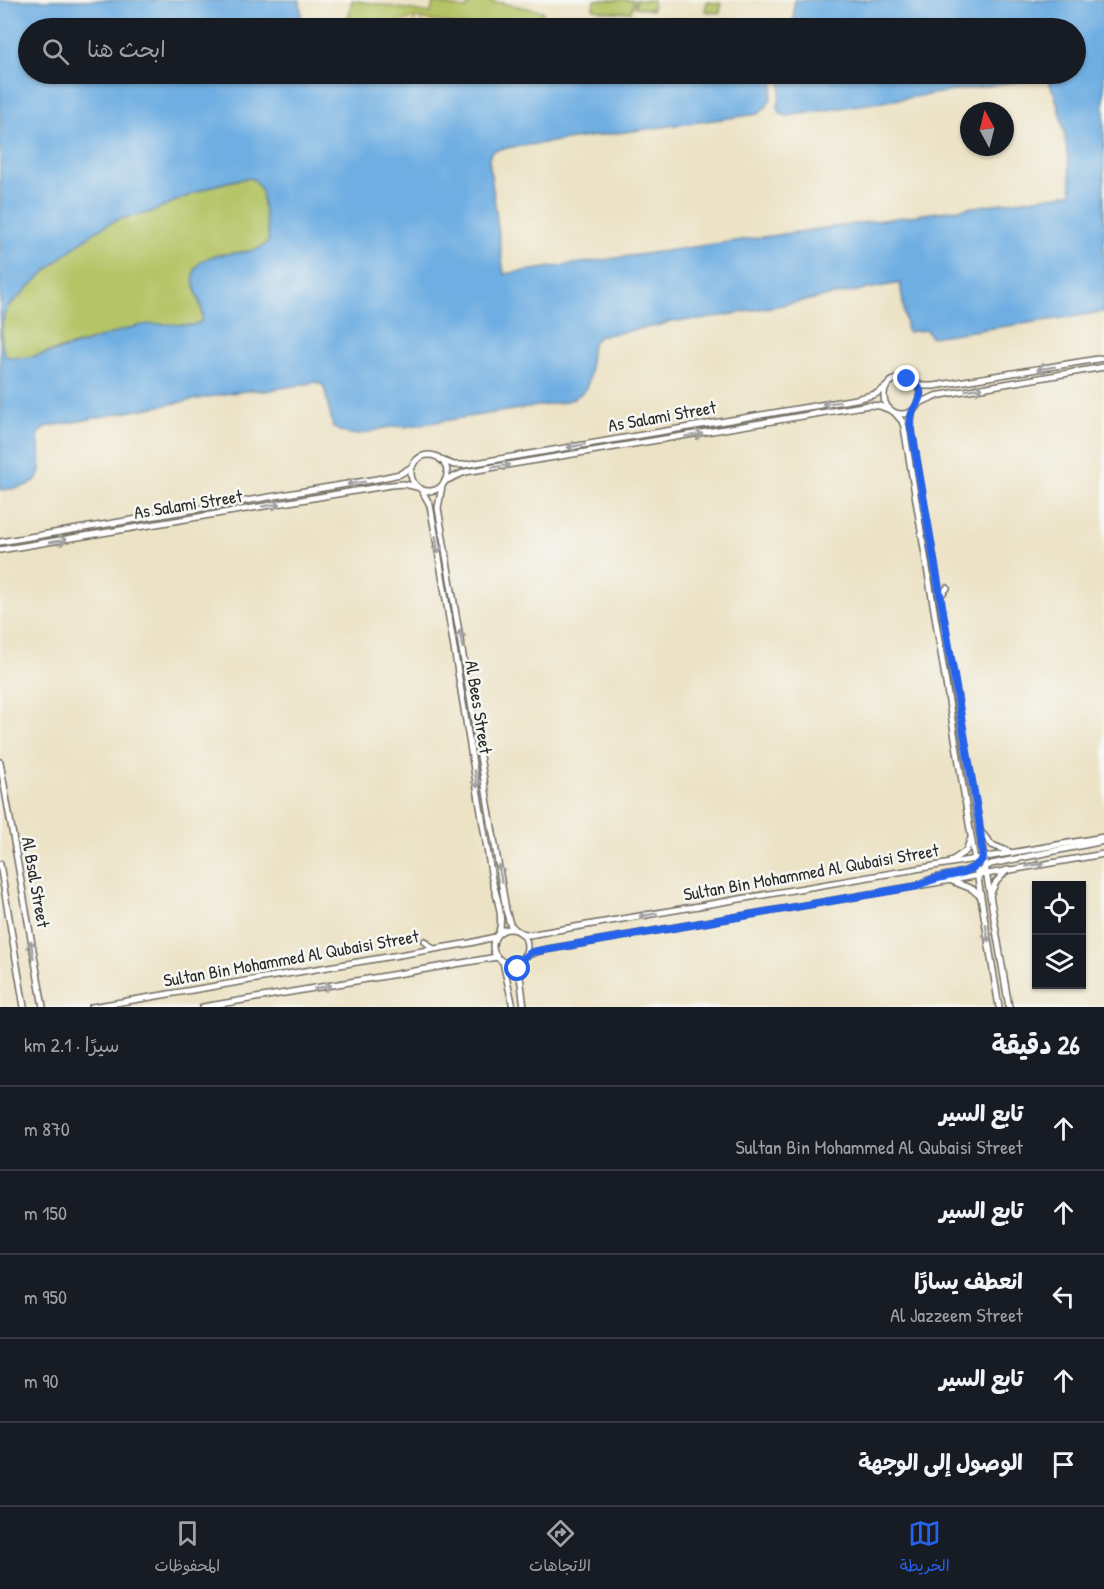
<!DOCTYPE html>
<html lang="ar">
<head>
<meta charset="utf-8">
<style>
  body { margin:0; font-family:"Patrick Hand","Playpen Sans Arabic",sans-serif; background:#20242c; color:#f1f3f6; direction:rtl }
  .controls { position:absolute; right:18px; bottom:18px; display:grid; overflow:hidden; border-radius:0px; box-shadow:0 2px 4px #0004 }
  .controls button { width:54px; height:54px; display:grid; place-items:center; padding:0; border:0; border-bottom:2px solid #363941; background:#171b24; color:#f1f3f6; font:30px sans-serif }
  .compass { position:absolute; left:960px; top:102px; width:54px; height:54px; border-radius:50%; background:#171b24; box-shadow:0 2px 4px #0004; rotate:353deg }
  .stop { position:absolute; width:18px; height:18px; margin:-14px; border:4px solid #2563eb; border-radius:50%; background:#fff }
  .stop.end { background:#2563eb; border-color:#fff; box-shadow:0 2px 6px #0008 }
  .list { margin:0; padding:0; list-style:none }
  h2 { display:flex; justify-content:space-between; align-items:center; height:78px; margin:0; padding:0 24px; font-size:26px }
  h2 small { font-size:20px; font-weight:400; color:#9ea1a6 }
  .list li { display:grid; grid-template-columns:39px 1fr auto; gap:18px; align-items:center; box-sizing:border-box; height:84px; padding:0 24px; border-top:2px solid #363941 }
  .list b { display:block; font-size:22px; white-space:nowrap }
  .list p { margin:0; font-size:20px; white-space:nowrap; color:#9ea1a6 }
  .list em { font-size:20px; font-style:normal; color:#9ea1a6 }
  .icon { flex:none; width:33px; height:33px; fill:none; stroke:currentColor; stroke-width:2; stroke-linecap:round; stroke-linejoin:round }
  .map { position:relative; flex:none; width:1104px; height:1007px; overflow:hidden; direction:ltr }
  .search { position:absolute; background:#171b24; box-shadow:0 2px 4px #0004; left:18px; right:18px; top:18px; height:66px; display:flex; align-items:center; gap:15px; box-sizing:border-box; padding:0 21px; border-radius:33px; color:#9ea1a6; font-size:22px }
  .sheet { height:498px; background:#171b24 }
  nav { display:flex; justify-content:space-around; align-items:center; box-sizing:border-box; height:84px; border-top:2px solid #363941; background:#171b24; font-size:16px; color:#9ea1a6 }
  nav a { display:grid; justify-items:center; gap:3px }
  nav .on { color:#2563eb }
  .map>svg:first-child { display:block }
  .green { fill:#b5c466; stroke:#707848; stroke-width:1.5 }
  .sand { fill:#eeda9e; stroke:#8c8264; stroke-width:1.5 }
  .water { fill:#6eaee2; stroke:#4c6c86; stroke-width:1.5; fill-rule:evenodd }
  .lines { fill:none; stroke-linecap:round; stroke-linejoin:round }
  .secondary-casing { stroke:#6f6b61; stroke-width:8 }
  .secondary { stroke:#fff; stroke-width:5 }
  .oneway { stroke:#a0a0a0 }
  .route { stroke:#2563eb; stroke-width:8 }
  .labels { text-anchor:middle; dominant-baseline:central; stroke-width:5; stroke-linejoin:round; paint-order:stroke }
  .street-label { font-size:18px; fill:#2b2b2b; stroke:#f6f6f2 }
</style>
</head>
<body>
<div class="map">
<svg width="1104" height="1007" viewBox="0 0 1104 1007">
  <rect width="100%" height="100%" fill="#f6f6f2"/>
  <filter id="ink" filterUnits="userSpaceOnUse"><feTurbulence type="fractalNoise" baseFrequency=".0167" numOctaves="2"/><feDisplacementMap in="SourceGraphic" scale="12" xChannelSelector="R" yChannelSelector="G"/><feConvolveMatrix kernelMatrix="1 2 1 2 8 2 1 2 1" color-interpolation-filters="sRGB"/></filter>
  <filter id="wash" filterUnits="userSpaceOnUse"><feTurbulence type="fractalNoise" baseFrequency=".008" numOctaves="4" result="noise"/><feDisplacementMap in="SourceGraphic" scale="24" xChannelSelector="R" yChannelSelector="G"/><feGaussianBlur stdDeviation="1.35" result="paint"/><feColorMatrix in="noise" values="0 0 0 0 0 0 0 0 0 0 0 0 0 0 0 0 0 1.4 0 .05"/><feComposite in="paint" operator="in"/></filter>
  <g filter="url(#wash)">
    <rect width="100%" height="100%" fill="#ece2c5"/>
    <g class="green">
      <path d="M 352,0 L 431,13 L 433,3 L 466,9 L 470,3 L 468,0 L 485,0 L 543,11 L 542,23 L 477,28 L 416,18 L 373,28 L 346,28 Z"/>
      <path d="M 594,0 L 629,0 L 634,1 L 631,12 C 618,12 605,13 593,8 Z"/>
      <path d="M 636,0 L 653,0 L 652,10 L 635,7 Z"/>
      <path d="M 707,2 L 721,4 L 720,13 L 705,11 Z"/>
      <path d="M 249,178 L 255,180 L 261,190 L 269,240 C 258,259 215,247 199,264 C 183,280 207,305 201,322 L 193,325 L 148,325 L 30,357 L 17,359 L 5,356 C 0,340 0,323 7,308 C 35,281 76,241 110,223 C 126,214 144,216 158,209 C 187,196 217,182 249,178 Z"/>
    </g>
    <g class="sand">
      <path d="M 416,18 L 412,28 L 373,28 Z"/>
      <path d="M 421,19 L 477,28 L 421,28 Z"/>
    </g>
    <g class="water">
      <path d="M 0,0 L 300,0 L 302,22 L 305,28 L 28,28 L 28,74 L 775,74 C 773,90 773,105 758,114 L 499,149 L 491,152 L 489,159 L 504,274 L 1072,193 C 1069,163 1063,104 1047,79 L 1040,78 L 787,116 L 781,114 L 778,108 L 783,74 L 1076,74 L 1076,28 L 790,28 L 794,20 L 794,0 L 1104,0 L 1104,312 L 931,337 L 926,330 L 907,332 L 900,283 L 700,320 L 670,321 L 661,325 L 600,336 C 577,349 609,390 564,402 L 404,427 C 380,422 358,446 333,427 L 324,386 L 316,382 L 264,391 L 253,390 L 230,393 L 46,427 L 38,434 C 42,476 47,486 0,490 ZM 249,178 L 255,180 L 261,190 L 269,240 C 258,260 214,247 199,264 C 183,282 208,304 201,322 L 193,325 C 175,325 155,322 138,326 C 110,332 27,368 5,355 C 0,340 0,323 7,308 C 36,280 75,242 110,223 C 126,214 143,217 158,209 C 187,196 217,181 249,178 Z"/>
      <path d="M 572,17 L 776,21 L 781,27 L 564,28 Z"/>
    </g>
  </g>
  <g filter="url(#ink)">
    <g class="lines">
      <defs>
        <g id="secondary">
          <circle cx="902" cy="396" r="18"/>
          <path d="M 913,382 L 923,386 L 934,386 L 1104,358"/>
          <path d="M 918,404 L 935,396 L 1104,367"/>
          <path d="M 912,411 L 911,426 L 914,447 L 1009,1007"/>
          <path d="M 895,413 L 902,421 L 904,427 L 999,1007"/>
          <circle cx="429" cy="473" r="18"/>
          <path d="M 441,460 L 454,465 L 464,465 L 856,399 L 876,394 L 886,387"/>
          <path d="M 445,481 L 465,472 L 869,405 L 880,406 L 890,410"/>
          <path d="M 442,486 L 438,508 L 506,910 L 510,924 L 515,929"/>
          <path d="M 421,489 L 430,505 L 435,533 L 492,879 C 496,896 504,915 499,932"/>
          <path d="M 0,542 L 377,479 L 400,474 L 412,467"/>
          <path d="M 0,550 L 391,485 L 404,484 L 417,487"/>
          <path d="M 940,596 L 947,588"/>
          <path d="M 0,762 L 43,1007"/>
          <path d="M 981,832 L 992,845 L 1012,853"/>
          <path d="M 951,861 L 966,851 L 970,840"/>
          <path d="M 0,864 L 24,1007"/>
          <path d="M 978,875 L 982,870 L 991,864 L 1104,841"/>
          <path d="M 952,881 L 972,889 L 980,896"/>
          <path d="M 920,884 C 940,871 967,880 983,858"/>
          <path d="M 990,895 L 996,882 L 1007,870"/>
          <circle cx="510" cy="946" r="17"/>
          <path d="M 522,933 L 530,935 L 540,933 L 1104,837"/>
          <path d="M 425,941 L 433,949"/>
          <path d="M 525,956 L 543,950 L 1104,854"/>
          <path d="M 518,961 L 524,1007"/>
          <path d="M 503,962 L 513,1007"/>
          <path d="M 92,1007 L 470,943 L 495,937"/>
          <path d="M 203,1007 L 497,957"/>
        </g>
      </defs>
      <use href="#secondary" class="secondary-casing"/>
      <use href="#secondary" class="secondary"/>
    </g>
    <defs><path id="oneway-shaft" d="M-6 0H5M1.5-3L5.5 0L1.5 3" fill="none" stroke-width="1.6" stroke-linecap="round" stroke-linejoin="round" transform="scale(1.5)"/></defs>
    <g class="oneway">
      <use href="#oneway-shaft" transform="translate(1046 368) rotate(171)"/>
      <use href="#oneway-shaft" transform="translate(974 389) rotate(-9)"/>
      <use href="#oneway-shaft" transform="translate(831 403) rotate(171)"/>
      <use href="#oneway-shaft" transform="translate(694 435) rotate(-9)"/>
      <use href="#oneway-shaft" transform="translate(576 446) rotate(170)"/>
      <use href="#oneway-shaft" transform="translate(501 466) rotate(-9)"/>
      <use href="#oneway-shaft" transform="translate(356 483) rotate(171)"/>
      <use href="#oneway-shaft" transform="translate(271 505) rotate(-9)"/>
      <use href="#oneway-shaft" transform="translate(58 541) rotate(-9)"/>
      <use href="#oneway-shaft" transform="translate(437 545) rotate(81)"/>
      <use href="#oneway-shaft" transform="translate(461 639) rotate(-100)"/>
      <use href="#oneway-shaft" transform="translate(476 779) rotate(81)"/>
      <use href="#oneway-shaft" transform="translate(1035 865) rotate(-10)"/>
      <use href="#oneway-shaft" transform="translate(500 873) rotate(-100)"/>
      <use href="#oneway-shaft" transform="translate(648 915) rotate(170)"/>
      <use href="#oneway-shaft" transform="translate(987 933) rotate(81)"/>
      <use href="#oneway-shaft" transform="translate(32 949) rotate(-100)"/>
      <use href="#oneway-shaft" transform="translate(323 987) rotate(-10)"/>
    </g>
  </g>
  <g class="lines" filter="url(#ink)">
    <path class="route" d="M 518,969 L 518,961 L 532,952 L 918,886 C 939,872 967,880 983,858 L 979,821 L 911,426 C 911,421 910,415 913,411 C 921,397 926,388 907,379"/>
  </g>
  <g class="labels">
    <g class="street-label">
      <text transform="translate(662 416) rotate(-10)">As Salami Street</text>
      <text transform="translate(188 504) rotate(-9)">As Salami Street</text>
      <text transform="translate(479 707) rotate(81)">Al Bees Street</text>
      <text transform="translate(811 872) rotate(-10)">Sultan Bin Mohammed Al Qubaisi Street</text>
      <text transform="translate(36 882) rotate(80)">Al Bsal Street</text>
      <text transform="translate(291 958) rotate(-10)">Sultan Bin Mohammed Al Qubaisi Street</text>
    </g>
  </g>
</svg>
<div class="controls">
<button><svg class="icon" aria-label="locate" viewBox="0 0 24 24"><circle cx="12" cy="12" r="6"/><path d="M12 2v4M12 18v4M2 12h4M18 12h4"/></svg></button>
<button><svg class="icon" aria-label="layers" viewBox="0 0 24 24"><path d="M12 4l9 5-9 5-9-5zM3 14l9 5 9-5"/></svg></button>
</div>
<svg class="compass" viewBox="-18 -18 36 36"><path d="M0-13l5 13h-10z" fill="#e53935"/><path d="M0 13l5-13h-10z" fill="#9ea1a6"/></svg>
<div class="stop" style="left:518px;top:969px"></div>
<div class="stop end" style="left:907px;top:379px"></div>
<div class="search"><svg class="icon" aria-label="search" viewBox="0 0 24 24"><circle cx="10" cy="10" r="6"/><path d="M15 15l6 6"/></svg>ابحث هنا</div>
</div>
<section class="sheet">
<h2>26 دقيقة<small>سيرًا · 2.1 km</small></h2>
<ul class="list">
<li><svg class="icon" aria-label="ahead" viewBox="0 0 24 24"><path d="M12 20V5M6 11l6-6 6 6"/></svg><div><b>تابع السير</b><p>Sultan Bin Mohammed Al Qubaisi Street</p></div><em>870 m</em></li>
<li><svg class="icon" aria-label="ahead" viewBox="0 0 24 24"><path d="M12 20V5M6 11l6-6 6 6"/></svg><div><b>تابع السير</b></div><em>150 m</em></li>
<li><svg class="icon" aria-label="left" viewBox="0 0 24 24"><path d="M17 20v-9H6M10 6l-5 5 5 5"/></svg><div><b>انعطف يسارًا</b><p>Al Jazzeem Street</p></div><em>950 m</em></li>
<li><svg class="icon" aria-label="ahead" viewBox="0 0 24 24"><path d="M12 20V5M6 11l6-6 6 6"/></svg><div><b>تابع السير</b></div><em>90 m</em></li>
<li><svg class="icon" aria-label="arrive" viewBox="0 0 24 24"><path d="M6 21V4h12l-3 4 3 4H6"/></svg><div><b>الوصول إلى الوجهة</b></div></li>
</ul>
</section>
<nav>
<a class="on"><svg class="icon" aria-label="map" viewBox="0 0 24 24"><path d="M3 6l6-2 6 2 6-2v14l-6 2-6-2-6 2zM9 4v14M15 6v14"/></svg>الخريطة</a>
<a><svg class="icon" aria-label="directions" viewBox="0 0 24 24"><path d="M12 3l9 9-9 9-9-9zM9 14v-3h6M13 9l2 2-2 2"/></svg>الاتجاهات</a>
<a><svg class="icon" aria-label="saved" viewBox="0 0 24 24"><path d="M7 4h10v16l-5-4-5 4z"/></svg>المحفوظات</a>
</nav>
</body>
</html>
